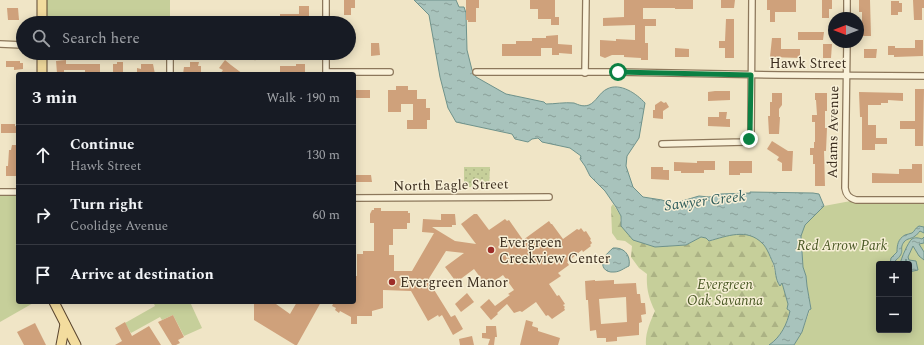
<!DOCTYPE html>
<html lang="en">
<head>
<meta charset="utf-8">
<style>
  body { margin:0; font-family:Spectral,serif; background:#242831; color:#f1f3f6 }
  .controls { position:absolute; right:12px; bottom:12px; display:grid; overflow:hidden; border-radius:4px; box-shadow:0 2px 10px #0003 }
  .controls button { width:36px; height:36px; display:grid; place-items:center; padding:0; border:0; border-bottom:1px solid #363941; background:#171b24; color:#f1f3f6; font:20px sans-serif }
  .compass { position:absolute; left:828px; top:12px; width:36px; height:36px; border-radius:50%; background:#171b24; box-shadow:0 2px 10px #0003; rotate:270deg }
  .stop { position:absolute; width:12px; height:12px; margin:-9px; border:3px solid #0b8043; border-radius:50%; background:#fff }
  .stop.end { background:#0b8043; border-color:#fff; box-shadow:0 1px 4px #0008 }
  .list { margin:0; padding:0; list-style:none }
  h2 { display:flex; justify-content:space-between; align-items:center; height:52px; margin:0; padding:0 16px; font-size:17px }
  h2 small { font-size:13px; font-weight:400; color:#9ea1a6 }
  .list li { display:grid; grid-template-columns:26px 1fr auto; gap:12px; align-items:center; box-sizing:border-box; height:60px; padding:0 16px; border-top:1px solid #363941 }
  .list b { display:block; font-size:15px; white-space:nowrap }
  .list p { margin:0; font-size:13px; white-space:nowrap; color:#9ea1a6 }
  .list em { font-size:13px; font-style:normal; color:#9ea1a6 }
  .icon { flex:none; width:22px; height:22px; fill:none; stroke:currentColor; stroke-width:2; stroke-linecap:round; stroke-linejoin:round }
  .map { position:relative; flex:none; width:924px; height:345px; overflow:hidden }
  .search { position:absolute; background:#171b24; box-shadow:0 2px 10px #0003; left:16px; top:16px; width:340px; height:44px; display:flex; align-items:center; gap:10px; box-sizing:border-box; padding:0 14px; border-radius:22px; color:#9ea1a6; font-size:15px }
  .panel { position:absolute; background:#171b24; box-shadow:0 2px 10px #0003; left:16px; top:72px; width:340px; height:232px; border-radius:4px }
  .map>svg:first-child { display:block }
  .green { fill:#c6cf9a; fill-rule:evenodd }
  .forest { fill:url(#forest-firs) }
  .garden { fill:url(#garden-dots) }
  .water { fill:url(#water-ripples); stroke:#6e928b }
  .building { fill:#cfa17b; fill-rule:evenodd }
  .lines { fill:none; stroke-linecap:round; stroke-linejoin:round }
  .minor-casing { stroke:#8c775b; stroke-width:8 }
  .primary-casing { stroke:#5a452f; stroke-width:11 }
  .minor { stroke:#faf2da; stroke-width:5.5 }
  .primary { stroke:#f3dc9e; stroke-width:9 }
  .route { stroke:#0b8043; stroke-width:5 }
  .poi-dot { fill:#9d2d29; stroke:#f7efd6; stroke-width:1.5 }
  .labels { text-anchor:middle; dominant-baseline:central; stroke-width:3; stroke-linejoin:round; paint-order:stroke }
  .street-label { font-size:14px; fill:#3c2e1f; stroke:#f7efd6 }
  .poi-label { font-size:14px; fill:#3c2e1f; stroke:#f7efd6; text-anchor:start }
  .park-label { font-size:14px; font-style:italic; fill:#4a5925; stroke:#f7efd6 }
  .water-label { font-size:15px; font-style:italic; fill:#2e5c5b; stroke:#f7efd6 }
</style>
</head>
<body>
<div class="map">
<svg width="924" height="345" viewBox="0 0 924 345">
  <defs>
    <pattern id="forest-firs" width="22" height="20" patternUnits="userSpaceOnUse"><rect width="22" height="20" fill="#c6cf9a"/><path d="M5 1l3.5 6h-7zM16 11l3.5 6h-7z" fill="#abb284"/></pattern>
    <pattern id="garden-dots" width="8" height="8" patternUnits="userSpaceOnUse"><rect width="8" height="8" fill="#c6cf9a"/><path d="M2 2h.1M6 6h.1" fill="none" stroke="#abb284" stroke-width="1.8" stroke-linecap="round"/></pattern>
    <pattern id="water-ripples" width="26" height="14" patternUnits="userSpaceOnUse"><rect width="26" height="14" fill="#a8c3bc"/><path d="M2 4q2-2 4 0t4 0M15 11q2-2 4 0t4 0" fill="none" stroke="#8a9f98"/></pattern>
  </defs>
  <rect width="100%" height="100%" fill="#f0e5c6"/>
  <g class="green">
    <rect x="42" y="0" width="128" height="23"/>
    <path d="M 0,192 L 18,192 L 18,302 L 35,302 L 0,322 Z"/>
    <path d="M 856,200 L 924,200 L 924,345 L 794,345 L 802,332 L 811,307 L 807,286 L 806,276 L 803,268 L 801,236 L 802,229 L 811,217 L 824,206 ZM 879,264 L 909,264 L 909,330 L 879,330 Z"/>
    <path d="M 153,302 L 190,302 L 202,328 L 184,336 L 173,315 L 162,320 L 160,317 L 131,333 L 125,323 L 155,306 Z"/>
  </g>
  <path class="forest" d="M 613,204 L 621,216 L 620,221 L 655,247 L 686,245 L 701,237 L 706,238 L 709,241 C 717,239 726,235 734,234 C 743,233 756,236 763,243 C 770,250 775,271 777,281 L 782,283 L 788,304 L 787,309 L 790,311 C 787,324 781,337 769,345 L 646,345 C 645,334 650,322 655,311 C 649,299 646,288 647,274 L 639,268 L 631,257 L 632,246 L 625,241 L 617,240 L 612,233 L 611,207 Z"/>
  <path class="garden" d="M 464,167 L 490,167 L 489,187 L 464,187 Z"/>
  <g class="water">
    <path d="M 414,0 L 456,0 L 459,7 L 464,7 L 466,13 L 467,50 L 472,70 L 476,77 L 506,94 L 544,102 L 546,104 C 555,104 564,102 574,103 C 579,105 583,107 589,105 C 596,102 600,92 607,89 C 620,82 637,94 645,103 L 639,138 L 627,156 L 626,166 L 633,187 L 643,197 L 662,200 L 672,204 L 699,196 L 709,197 L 720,194 L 750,193 L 750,192 L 813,193 L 819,194 L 824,206 L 805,225 L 801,236 L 803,267 L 806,276 L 807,286 L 811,309 L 809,310 L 802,332 L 794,345 L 769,345 C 781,337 787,324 790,311 L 787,309 L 788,304 L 782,283 L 780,286 C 775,279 776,272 774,265 C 771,259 767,247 762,243 C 747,228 727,236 709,241 L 706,238 L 701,237 L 686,245 L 655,247 L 633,240 L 621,226 L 621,216 L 616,207 L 605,191 L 590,176 L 585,166 L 580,159 L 581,156 L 570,148 L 542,142 L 538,138 L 532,139 L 528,142 L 515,139 L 512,134 L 456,122 L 448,108 L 440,77 L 429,15 Z"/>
    <path d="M 919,226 L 924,227 L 924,233 L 920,231 C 918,233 917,235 915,236 C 912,239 907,238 904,242 C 898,250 907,251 895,261 L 895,264 L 890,264 L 891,258 L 897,252 C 897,245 898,239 905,235 C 907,234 910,234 912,233 C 915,231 915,228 919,226 Z"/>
    <path d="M 924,237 L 924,243 L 919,244 L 924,252 L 924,260 L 919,256 L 913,246 L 908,257 L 909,260 L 916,261 L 918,270 L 909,272 L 909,264 L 907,264 L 906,259 L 905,264 L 900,264 C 901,259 908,242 912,239 C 915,237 919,238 922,239 Z"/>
    <path d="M 613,248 C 623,247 631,254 629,266 C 624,268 620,272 614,272 C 605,273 600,266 604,258 C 606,254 610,251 613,248 Z"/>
  </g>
  <g class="building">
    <path d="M 344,0 L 355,0 L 355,8 L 351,8 L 351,15 L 344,15 Z"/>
    <path d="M 466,0 L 479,0 L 479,8 L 476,8 L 476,22 L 468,22 L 468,20 L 466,20 Z"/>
    <path d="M 530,0 L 555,0 L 555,17 L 559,17 L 559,25 L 551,25 L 551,19 L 538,19 L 538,9 L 530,9 Z"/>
    <path d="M 624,0 L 693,0 L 693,9 L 675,9 L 675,8 L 643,8 L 643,19 L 656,19 L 656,26 L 645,26 L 645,43 L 648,43 L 648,60 L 641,60 L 641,58 L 624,57 L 624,55 L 612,55 L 605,58 L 600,56 L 600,40 L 616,41 L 616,39 L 635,40 L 635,25 L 603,26 L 603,18 L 624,17 Z"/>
    <path d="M 721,0 L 735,0 L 734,8 L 721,8 Z"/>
    <path d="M 767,0 L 796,0 L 796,12 L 775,12 L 775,22 L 770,22 L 770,10 L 767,10 Z"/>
    <path d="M 822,0 L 832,0 L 832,9 L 829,9 L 829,18 L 822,18 Z"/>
    <path d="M 859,0 L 870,0 L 871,36 L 862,36 L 862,12 L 859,12 Z"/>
    <path d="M 913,0 L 924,0 L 924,8 L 922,8 L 922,20 L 914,20 Z"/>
    <path d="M 891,1 L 899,1 L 899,3 L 902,3 L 902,12 L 898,12 L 898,15 L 891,15 Z"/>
    <path d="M 299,6 L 309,6 L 309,23 L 280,23 L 280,14 L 299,14 Z"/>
    <path d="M 7,8 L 18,8 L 19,20 L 8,20 Z"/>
    <rect x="251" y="16" width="16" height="7"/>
    <path d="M 726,19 L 734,19 L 734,58 L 725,58 L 725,48 L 719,48 L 719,41 L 725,41 Z"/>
    <path d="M 798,32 L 824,32 L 823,40 L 798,40 Z"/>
    <path d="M 558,35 L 558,44 L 572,45 L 572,54 L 559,53 L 559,55 L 552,55 L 552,48 L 541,48 L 541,56 L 502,56 L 502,44 L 516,44 L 516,41 L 532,41 L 532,38 L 546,38 L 546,36 Z"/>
    <path d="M 772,38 L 781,38 L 781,49 L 800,49 L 800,58 L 770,57 Z"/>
    <path d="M 915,40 L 923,40 L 923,56 L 894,57 L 894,55 L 888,55 L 888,46 L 895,46 L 895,48 L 915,48 Z"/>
    <path d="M 371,43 L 379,43 L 380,55 L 371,56 Z"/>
    <path d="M 823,44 L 832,44 L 831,58 L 823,58 Z"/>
    <path d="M 675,48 L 689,49 L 689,57 L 675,57 Z"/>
    <path d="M 864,49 L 877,49 L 876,58 L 864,58 Z"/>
    <path d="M 66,60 L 66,64 L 100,64 L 100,74 L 85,73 L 85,70 L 64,70 L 64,72 L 57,73 L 56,61 Z"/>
    <path d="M 225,60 L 231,65 L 243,74 L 220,74 L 223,70 L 219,68 Z"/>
    <path d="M 6,61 L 20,61 L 20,63 L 23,63 L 23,69 L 14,70 L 14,67 L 6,67 Z"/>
    <path d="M 117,62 L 123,62 L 123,74 L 116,74 L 116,72 L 113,72 L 113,64 L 117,64 Z"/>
    <path d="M 190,62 L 199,62 L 198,66 L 201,66 L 201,74 L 183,74 L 184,67 L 190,67 Z"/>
    <path d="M 141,64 L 153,64 L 155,74 L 137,74 L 137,68 L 141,69 Z"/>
    <path d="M 296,64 L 305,64 L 305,74 L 296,74 L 296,72 L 280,72 L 280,66 L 296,66 Z"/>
    <path d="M 396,86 L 408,86 L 408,90 L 417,90 L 417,99 L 426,99 L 426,108 L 430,108 L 430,120 L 427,120 L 427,129 L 407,129 L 407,120 L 413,120 L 413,104 L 401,104 L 401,112 L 388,112 L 388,90 L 396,90 Z"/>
    <path d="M 915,89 L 924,89 L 923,146 L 915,146 L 915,129 L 900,129 L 900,121 L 915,121 Z"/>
    <rect x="354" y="90" width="16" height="8"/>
    <path d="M 715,91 L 730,91 L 730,100 L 708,101 L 708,92 Z"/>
    <path d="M 859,92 L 903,93 L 903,101 L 888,100 L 888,103 L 881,103 L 881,105 L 868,105 L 868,125 L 876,125 L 876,138 L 887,138 L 887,144 L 875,144 L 875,150 L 862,150 L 862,117 L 860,117 Z"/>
    <path d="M 772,93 L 782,93 L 782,105 L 779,109 L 779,117 L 780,117 L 779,134 L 769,134 L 768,116 L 770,116 L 770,102 L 772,102 Z"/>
    <path d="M 815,93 L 827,93 L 827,111 L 825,111 L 825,128 L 827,128 L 826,151 L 824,151 L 825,186 L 815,186 L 815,164 L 813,164 L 813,155 L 810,155 L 810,148 L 814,148 L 814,142 L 815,142 L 815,122 L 812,122 L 812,115 L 817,115 L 816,100 L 815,100 Z"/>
    <path d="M 661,101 L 664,103 L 666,102 L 669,107 L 663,111 L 663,119 L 653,118 L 653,110 L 655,110 L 655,105 Z"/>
    <path d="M 719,112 L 727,112 L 726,119 L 730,119 L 730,127 L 708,126 L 708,117 L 719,117 Z"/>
    <path d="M 1,124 L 15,124 L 15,126 L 18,127 L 18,133 L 1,133 Z"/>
    <path d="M 772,141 L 788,151 L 793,151 L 792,171 L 782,171 L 782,163 L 777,160 L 779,157 L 767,149 Z"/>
    <path d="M 12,145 L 18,145 L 18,176 L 6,176 L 6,166 L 8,166 L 9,150 L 11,150 Z"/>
    <path d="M 697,161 L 715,161 L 715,170 L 704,170 L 704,173 L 681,173 L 681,171 L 674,171 L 674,162 L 697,163 Z"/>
    <path d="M 729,161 L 752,161 L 752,173 L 740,173 L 740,175 L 729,175 Z"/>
    <path d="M 912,164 L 922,164 L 922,183 L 872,183 L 872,173 L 899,174 L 899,169 L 912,169 Z"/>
    <path d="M 651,167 L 663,167 L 663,170 L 669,170 L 669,180 L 651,179 Z"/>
    <path d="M 354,175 L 371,175 L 372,182 L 354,182 Z"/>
    <path d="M 374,208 L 381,208 L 381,211 L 408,211 L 408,213 L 410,213 L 410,223 L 407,223 L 407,229 L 393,229 L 393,245 L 389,245 L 389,255 L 394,255 L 394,271 L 412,271 L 434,233 L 422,232 L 423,219 L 441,220 L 441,214 L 455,214 L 456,225 L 452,225 L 452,227 L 432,227 L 455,241 L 476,244 L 461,224 L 474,214 L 477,214 L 489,230 L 505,219 L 507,221 L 509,220 L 523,240 L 549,221 L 551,224 L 552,224 L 563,239 L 577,229 L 579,230 L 581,228 L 584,232 L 586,231 L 591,239 L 590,240 L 592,243 L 590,245 L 591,246 L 583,252 L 582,250 L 567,262 L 569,265 L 558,273 L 561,276 L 549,284 L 557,296 L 559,295 L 565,304 L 563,305 L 565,307 L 564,308 L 565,310 L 552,319 L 548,315 L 546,316 L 536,302 L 522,312 L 520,311 L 514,313 L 507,304 L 497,313 L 498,314 L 491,320 L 480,307 L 489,299 L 495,306 L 510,295 L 508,294 L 514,290 L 503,275 L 490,284 L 489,283 L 486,285 L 474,269 L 458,281 L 455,278 L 454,279 L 445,267 L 464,253 L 446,251 L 428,280 L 451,317 L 455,315 L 463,329 L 453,335 L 442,315 L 439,317 L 438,315 L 428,321 L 411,291 L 383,290 L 383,308 L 372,311 L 372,316 L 357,316 L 357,324 L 351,324 L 351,317 L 340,311 L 339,313 L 335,310 L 336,308 L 332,306 L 334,302 L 354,302 L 354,276 L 357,276 L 357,254 L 363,254 L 363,251 L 374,251 L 374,223 L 370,223 L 370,214 L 372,210 L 374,210 Z"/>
    <path d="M 595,280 L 595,281 L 614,280 L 614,284 L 636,283 L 637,294 L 640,294 L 641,303 L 645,303 L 646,314 L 641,315 L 642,322 L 639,323 L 639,335 L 617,337 L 617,341 L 606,342 L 606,338 L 597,338 L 596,330 L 590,331 L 588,300 L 586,300 L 585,281 ZM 626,297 L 627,322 L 601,324 L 599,299 Z"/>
    <path d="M 467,293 L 474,302 L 461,312 L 455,304 Z"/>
    <path d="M 254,302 L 276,302 L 276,304 L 290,314 L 297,302 L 321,302 L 297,345 L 295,345 L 254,320 Z"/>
    <path d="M 173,315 L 184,337 L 178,340 L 180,343 L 176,345 L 172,345 L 158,322 Z"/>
    <path d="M 526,320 L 533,322 L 532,326 L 538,328 L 538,331 L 560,338 L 558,345 L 520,345 Z"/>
    <path d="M 125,322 L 132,336 L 149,326 L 161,345 L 115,345 L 122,341 L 115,328 Z"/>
    <path d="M 35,323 L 46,345 L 24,345 L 17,332 Z"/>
    <path d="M 486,326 L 496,326 L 497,337 L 495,337 L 494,345 L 488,345 L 490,339 L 482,338 L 482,333 L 486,333 Z"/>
    <path d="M 472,336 L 474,345 L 460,345 L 459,339 Z"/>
  </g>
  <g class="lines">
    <defs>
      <g id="minor">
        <path d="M 847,18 L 847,0"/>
        <path d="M 326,23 L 326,0"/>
        <path d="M 847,42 L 845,188 C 846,195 849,198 856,200 L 924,200"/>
        <path d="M 0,44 L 23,45"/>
        <path d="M 170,53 L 170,74"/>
        <path d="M 326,53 L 326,74"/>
        <path d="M 255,56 L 258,53"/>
        <path d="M 327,72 L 390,72"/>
        <path d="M 476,72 L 618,72 L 779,75 L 924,76"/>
        <path d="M 585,73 L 586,0"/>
        <path d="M 662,144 L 744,142 L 747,141 L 751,135 L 752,0"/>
        <path d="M 0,192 L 18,192"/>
        <path d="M 354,198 L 549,197"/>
      </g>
      <g id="primary">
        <path d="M 42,23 L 42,0"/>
        <path d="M 42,74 L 42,53"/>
        <path d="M 54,302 L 76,345"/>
        <path d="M 61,345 L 65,324"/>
      </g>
    </defs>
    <use href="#minor" class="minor-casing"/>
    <use href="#primary" class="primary-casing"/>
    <use href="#minor" class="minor"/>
    <use href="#primary" class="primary"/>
  </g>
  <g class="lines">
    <path class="route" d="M 618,72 L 751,75 L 750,135 L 749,139"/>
  </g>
  <g class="poi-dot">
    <circle cx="491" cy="250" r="4"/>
    <circle cx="392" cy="282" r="4"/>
  </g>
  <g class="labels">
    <g class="street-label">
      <text x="808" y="63">Hawk Street</text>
      <text transform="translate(833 132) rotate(-89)">Adams Avenue</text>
      <text transform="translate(451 185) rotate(-1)">North Eagle Street</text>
    </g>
    <g class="poi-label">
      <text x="499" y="242">Evergreen<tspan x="499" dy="16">Creekview Center</tspan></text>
      <text x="400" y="282">Evergreen Manor</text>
    </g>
    <g class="park-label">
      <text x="842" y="245">Red Arrow Park</text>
      <text x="725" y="284">Evergreen<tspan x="725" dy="16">Oak Savanna</tspan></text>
    </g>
    <g class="water-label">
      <text transform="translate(705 201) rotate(-7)">Sawyer Creek</text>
    </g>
  </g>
</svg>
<div class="controls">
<button>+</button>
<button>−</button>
</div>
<svg class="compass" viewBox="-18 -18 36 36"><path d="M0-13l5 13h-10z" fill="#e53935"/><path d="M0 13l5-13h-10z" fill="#9ea1a6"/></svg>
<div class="stop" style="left:618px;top:72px"></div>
<div class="stop end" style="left:749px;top:139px"></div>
<div class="search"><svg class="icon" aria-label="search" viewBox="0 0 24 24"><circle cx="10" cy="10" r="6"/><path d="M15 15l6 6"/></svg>Search here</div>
<section class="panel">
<h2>3 min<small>Walk · 190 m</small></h2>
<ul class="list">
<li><svg class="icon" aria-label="ahead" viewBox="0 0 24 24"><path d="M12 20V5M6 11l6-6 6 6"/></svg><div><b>Continue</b><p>Hawk Street</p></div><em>130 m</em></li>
<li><svg class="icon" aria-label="right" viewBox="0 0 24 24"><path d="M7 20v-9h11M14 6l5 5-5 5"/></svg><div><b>Turn right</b><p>Coolidge Avenue</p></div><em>60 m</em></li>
<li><svg class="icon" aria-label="arrive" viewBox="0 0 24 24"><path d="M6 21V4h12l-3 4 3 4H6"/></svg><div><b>Arrive at destination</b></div></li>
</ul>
</section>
</div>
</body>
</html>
